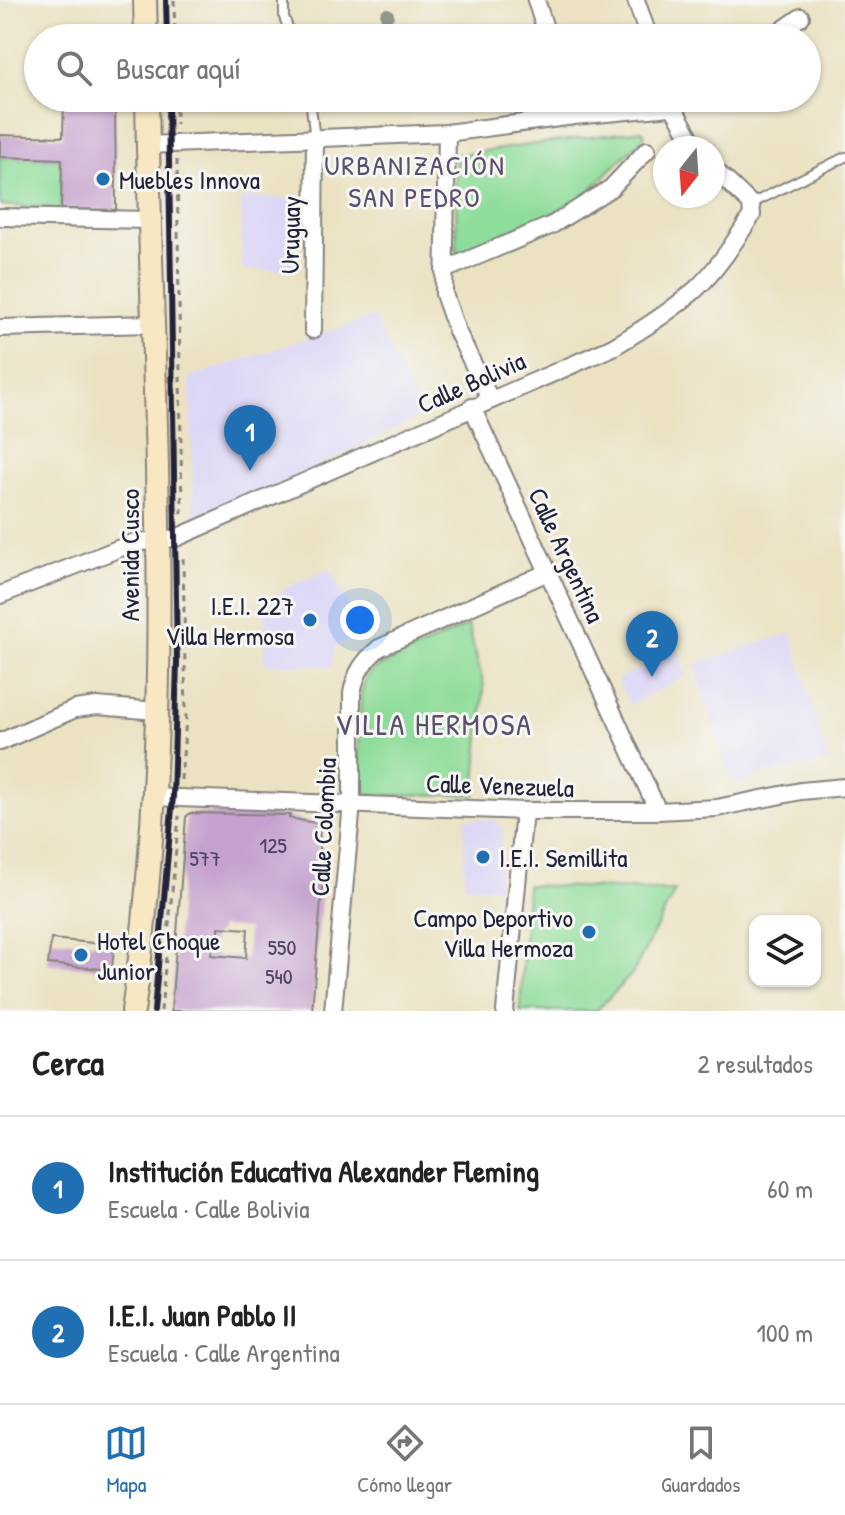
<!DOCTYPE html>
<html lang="es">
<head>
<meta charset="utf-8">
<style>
  body { margin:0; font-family:"Patrick Hand",sans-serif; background:#f6f6f6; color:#222 }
  .controls { position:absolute; right:24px; bottom:24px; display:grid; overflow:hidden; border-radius:16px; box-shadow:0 2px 6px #0004 }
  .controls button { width:72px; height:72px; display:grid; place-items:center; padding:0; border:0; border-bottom:2px solid #e0e0e0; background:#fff; color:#222; font:40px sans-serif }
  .compass { position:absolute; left:653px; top:136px; width:72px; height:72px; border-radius:50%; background:#fff; box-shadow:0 2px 6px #0004; rotate:197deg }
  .you { position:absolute; left:360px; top:620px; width:28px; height:28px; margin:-20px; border:6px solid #fff; border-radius:50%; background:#1a73e8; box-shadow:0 0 0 12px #1a73e833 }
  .badge { display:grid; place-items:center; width:52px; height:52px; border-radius:50%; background:#1f6fb2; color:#fff; font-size:26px; font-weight:700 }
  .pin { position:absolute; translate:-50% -66px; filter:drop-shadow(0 2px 4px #0008) }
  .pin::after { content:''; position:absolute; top:42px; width:28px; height:24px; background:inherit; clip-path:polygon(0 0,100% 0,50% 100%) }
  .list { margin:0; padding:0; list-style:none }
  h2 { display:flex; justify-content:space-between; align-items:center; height:104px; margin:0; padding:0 32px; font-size:34px }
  h2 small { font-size:26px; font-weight:400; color:#767676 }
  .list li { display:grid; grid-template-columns:52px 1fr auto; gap:24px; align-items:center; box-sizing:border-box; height:144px; padding:0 32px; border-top:2px solid #e0e0e0 }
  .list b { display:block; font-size:30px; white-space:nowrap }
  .list p { margin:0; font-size:26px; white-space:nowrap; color:#767676 }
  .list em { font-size:26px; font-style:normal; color:#767676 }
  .icon { flex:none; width:44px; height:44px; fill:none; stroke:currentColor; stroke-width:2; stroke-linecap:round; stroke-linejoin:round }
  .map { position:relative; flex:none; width:845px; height:1011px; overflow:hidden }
  .search { position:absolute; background:#fff; box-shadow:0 2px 6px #0004; left:24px; right:24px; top:24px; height:88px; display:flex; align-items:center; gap:20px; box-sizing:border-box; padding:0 28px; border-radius:44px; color:#767676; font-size:30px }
  .sheet { height:392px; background:#fff }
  nav { display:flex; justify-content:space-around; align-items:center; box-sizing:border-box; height:112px; border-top:2px solid #e0e0e0; background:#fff; font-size:22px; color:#767676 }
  nav a { display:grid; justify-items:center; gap:4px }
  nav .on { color:#1f6fb2 }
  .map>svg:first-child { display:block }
  .built { fill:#dbd6f7 }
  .green { fill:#8fdd9a; stroke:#58806a; stroke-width:2 }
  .building { fill:#c4a1ce; fill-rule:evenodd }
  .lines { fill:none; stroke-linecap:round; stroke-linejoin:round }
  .lane-casing { stroke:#86827e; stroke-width:12 }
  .street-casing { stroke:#86827e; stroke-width:20 }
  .secondary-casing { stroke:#86827e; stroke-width:26 }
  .path { stroke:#86827e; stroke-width:3; stroke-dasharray:6 6; stroke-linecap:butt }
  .lane { stroke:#fff; stroke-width:8 }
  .street { stroke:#fff; stroke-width:16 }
  .secondary { stroke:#f7e8c3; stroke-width:22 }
  .rail { stroke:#22223b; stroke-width:6 }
  .tree { fill:#8f9788 }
  .poi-dot { fill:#1f6fb2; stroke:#f6f6f2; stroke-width:3 }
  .labels { text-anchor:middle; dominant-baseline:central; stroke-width:6; stroke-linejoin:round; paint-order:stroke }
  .number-label { font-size:22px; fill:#4a4260 }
  .poi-label { font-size:26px; fill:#22223b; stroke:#f6f6f2; text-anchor:start }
  .street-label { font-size:26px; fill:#22223b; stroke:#f6f6f2 }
  .neighbourhood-label { font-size:28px; letter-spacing:2px; fill:#5b4e6e; stroke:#f6f6f2 }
  .quarter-label { font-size:30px; letter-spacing:2px; fill:#5b4e6e; stroke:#f6f6f2 }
</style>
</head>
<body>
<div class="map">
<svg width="845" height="1011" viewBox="0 0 845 1011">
  <rect width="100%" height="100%" fill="#f6f6f2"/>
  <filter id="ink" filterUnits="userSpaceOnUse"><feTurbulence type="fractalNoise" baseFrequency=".0125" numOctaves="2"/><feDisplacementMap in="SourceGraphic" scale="16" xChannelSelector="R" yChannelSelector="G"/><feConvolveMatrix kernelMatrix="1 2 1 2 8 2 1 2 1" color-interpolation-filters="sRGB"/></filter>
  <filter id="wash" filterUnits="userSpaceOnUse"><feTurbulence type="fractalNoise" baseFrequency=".006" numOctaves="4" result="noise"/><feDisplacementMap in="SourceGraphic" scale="32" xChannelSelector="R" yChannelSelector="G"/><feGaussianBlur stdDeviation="1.8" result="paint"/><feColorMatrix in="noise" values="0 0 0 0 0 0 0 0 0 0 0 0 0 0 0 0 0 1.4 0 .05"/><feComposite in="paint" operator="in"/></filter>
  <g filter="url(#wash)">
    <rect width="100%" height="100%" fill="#ebe2c2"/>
    <g class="built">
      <path d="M 241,198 L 299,198 L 299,270 L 242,270 Z"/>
      <path d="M 373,317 L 424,415 L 194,526 L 190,377 Z"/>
      <path d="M 330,569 L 360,630 L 334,649 L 332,666 L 265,664 L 265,609 L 283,589 Z"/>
      <path d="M 791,633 L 829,763 L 761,774 L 740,784 L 729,776 L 695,664 Z"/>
      <path d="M 678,650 L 687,676 L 629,705 L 617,679 Z"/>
      <path d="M 465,819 L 495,820 L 502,829 L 498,888 L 464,885 Z"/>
    </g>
    <g class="green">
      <path d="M 642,130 L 645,136 L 582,198 L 518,232 L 457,253 L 455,155 Z"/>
      <path d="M 0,157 L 62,159 L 61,209 L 0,205 Z"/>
      <path d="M 468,625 L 484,686 L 475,795 L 357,795 L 361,695 L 365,680 L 374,669 Z"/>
      <path d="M 527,885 L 675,891 L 633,973 L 596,1011 L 520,1011 Z"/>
    </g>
    <g id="blocks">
      <g class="building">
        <path d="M 64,98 L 115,98 L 116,210 L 61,209 L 62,159 L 0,157 L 0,135 L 63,137 Z"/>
        <path d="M 190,813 L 290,815 L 289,818 L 320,824 L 319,850 L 325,851 L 312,1011 L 171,1011 L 186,817 ZM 219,927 L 248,929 L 246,958 L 211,955 L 214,935 L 219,932 Z"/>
        <path d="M 51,939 L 114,945 L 112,970 L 48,964 Z"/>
      </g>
    </g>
  </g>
  <g filter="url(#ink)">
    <use href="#blocks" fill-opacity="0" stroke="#86827e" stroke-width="2"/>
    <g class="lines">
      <defs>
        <g id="lane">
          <path d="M 284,0 L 284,17 L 292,38"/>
          <path d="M 310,98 L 315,140"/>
          <path d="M 751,204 L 845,157"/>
        </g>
        <g id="street">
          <path d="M 536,0 L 548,38"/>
          <path d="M 636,0 L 649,38"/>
          <path d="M 771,38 L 801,17"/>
          <path d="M 668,98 L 696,148"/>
          <path d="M 447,133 L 444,294 L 457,331 L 490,399"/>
          <path d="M 147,145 L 447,133 L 574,116 L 671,107 L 684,98"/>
          <path d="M 0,217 L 149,220"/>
          <path d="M 444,270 L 552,225 L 611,188 L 647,150"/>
          <path d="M 0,328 L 152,324"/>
          <path d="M 313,330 L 315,141"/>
          <path d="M 472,407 L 658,811"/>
          <path d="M 0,595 L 133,543 L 176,538 L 613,347 C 642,330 670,312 695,290 C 718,269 735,241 752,215 L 751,204 L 713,168"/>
          <path d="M 0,742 L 75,709 L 97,706 L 156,711"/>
          <path d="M 153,797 L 524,811 L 658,811 L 717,808 L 801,791 L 845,787"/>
          <path d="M 333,1011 L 352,803 L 352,693 C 356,672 363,662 379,648 L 548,572"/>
          <path d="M 505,1011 L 524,811"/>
        </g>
        <g id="secondary">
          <path d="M 145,0 L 146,38"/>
          <path d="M 133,1011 C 177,709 152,401 147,98"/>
        </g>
      </defs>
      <use href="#lane" class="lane-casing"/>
      <use href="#street" class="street-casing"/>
      <use href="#secondary" class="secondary-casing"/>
      <g class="path">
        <path d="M 174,0 L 175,38"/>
        <path d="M 176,98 L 176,124"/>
        <path d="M 177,160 L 182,516"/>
        <path d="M 181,780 L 186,719 L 183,556"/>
        <path d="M 161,1011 L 179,816"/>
      </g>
      <use href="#lane" class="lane"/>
      <use href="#street" class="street"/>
      <use href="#secondary" class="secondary"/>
      <g class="rail">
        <path d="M 166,0 L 167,38"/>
        <path d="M 154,1011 L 173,797 L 177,662 L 168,98"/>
      </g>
    </g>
    <circle class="tree" cx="387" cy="15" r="7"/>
  </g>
  <g class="poi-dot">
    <circle cx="103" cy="179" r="8"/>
    <circle cx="310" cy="620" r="8"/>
    <circle cx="483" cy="857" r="8"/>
    <circle cx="589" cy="932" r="8"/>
    <circle cx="81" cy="955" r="8"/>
  </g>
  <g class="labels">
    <g class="number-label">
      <text x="273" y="845">125</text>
      <text x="205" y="858">577</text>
      <text x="282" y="947">550</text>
      <text x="279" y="976">540</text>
    </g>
    <g class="poi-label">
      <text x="119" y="179">Muebles Innova</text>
      <text x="294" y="605" text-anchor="end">I.E.I. 227<tspan x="294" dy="30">Villa Hermosa</tspan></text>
      <text x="499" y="857">I.E.I. Semillita</text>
      <text x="573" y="917" text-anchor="end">Campo Deportivo<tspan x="573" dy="30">Villa Hermoza</tspan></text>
      <text x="97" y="940">Hotel Choque<tspan x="97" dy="30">Junior</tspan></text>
    </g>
    <g class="street-label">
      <text transform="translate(290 235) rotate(-89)">Uruguay</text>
      <text transform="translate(471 382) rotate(-24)">Calle Bolivia</text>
      <text transform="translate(129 555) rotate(-90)">Avenida Cusco</text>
      <text transform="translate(567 555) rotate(65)">Calle Argentina</text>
      <text transform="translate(500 785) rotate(2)">Calle Venezuela</text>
      <text transform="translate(323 827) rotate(-87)">Calle Colombia</text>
    </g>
    <g class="neighbourhood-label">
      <text x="415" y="165">URBANIZACIÓN<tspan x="415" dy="32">SAN PEDRO</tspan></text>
    </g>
    <g class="quarter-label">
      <text x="434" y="724">VILLA HERMOSA</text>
    </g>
  </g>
</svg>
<div class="controls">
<button><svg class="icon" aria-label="layers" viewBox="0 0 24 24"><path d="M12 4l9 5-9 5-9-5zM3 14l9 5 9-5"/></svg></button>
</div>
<svg class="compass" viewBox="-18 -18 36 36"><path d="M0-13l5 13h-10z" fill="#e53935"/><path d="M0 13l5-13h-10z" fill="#767676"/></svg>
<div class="you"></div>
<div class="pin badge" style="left:250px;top:471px">1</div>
<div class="pin badge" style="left:652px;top:677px">2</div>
<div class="search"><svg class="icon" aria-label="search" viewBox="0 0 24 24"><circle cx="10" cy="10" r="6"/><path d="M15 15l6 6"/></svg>Buscar aquí</div>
</div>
<section class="sheet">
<h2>Cerca<small>2 resultados</small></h2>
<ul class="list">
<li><span class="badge">1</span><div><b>Institución Educativa Alexander Fleming</b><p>Escuela · Calle Bolivia</p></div><em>60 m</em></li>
<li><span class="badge">2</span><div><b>I.E.I. Juan Pablo II</b><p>Escuela · Calle Argentina</p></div><em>100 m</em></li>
</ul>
</section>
<nav>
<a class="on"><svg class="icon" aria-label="map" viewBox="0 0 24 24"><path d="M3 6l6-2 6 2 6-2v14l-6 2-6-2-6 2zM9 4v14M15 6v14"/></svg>Mapa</a>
<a><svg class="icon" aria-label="directions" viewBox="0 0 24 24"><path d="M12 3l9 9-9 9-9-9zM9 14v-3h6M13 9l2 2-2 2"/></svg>Cómo llegar</a>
<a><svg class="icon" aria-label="saved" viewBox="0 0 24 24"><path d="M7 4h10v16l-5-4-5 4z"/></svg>Guardados</a>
</nav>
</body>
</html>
